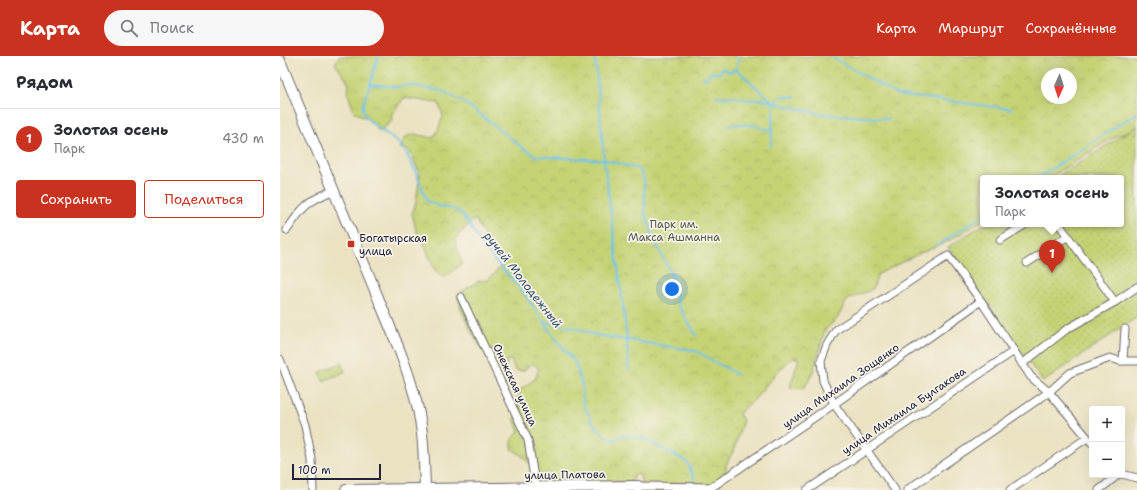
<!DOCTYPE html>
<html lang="ru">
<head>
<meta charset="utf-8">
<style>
  body { margin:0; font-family:"Shantell Sans",sans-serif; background:#f7f7f7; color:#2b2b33 }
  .controls { position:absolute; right:12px; bottom:12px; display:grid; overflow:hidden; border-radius:4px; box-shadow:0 4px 16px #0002 }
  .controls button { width:36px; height:36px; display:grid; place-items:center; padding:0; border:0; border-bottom:1px solid #e1e1e2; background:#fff; color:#2b2b33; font:20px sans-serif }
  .compass { position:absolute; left:761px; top:12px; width:36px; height:36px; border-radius:50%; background:#fff; box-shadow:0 4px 16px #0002; rotate:183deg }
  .scale { position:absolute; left:12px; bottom:10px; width:89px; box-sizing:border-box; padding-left:4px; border:2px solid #22223b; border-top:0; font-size:11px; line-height:14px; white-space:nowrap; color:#22223b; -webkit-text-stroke:3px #f7f3e8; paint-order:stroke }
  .you { position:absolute; left:392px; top:233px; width:14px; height:14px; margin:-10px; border:3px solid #fff; border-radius:50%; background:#1a73e8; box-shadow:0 0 0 6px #1a73e833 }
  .badge { display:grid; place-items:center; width:26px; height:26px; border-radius:50%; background:#c8321e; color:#fff; font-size:13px; font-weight:700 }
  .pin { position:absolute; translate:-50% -33px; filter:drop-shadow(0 1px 2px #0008) }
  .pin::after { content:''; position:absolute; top:21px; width:14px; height:12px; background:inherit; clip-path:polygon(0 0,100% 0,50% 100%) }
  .popup { position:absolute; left:700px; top:119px; width:144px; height:52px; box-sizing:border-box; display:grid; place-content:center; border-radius:4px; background:#fff; filter:drop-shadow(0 1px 3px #0005); font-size:13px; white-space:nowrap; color:#7c7c81 }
  .popup b { font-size:15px; color:#2b2b33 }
  .popup::after { content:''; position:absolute; left:50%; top:100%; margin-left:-8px; border:8px solid transparent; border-top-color:#fff }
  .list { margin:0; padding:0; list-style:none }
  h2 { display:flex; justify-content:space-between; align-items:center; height:52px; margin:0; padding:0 16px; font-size:17px }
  h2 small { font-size:13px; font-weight:400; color:#7c7c81 }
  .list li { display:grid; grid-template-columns:26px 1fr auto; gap:12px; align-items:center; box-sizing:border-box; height:60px; padding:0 16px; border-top:1px solid #e1e1e2 }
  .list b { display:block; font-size:15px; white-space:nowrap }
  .list p { margin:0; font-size:13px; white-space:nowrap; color:#7c7c81 }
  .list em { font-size:13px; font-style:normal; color:#7c7c81 }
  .actions { display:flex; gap:8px; padding:12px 16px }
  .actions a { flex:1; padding:9px 0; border:1px solid #c8321e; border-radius:4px; text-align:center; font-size:14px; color:#c8321e }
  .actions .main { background:#c8321e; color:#fff }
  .icon { flex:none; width:22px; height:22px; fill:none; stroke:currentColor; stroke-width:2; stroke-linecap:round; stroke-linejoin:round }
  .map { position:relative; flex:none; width:857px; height:434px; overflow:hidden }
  header { display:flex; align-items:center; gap:24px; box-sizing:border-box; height:56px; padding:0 20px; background:#c8321e; color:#fff }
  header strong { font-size:19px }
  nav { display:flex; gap:22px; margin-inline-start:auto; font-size:14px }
  .search { width:280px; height:36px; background:#f7f7f7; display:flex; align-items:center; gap:10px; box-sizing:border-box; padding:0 14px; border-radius:22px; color:#7c7c81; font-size:15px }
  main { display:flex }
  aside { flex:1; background:#fff }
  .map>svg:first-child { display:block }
  .park { fill:url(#park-crowns); stroke:#747a58; fill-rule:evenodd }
  .garden { fill:url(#garden-dots); stroke:#747a58 }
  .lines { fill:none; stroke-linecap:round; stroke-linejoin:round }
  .stream { stroke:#6dc2ea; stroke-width:2 }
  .street-casing { stroke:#68656a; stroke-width:9 }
  .secondary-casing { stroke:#68656a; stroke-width:12 }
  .street { stroke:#fff; stroke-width:7 }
  .secondary { stroke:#fff; stroke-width:10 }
  .poi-dot { fill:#c8321e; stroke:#f7f3e8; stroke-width:1.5 }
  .labels { text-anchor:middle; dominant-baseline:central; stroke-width:3.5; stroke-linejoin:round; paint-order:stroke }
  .park-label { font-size:11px; fill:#53574c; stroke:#f7f3e8 }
  .poi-label { font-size:11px; fill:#22223b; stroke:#f7f3e8; text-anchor:start }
  .street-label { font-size:11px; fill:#22223b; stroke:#f7f3e8 }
  .water-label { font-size:12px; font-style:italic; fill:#385270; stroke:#f7f3e8 }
</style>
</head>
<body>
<header>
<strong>Карта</strong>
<div class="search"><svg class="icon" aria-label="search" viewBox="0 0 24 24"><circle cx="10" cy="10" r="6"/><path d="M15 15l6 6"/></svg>Поиск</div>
<nav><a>Карта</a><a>Маршрут</a><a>Сохранённые</a></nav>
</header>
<main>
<aside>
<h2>Рядом<small></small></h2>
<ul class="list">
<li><span class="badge">1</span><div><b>Золотая осень</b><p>Парк</p></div><em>430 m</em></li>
</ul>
<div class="actions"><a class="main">Сохранить</a><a>Поделиться</a></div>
</aside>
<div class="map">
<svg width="857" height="434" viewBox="0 0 857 434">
  <defs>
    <pattern id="park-crowns" width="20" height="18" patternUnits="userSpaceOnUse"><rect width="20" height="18" fill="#c5d375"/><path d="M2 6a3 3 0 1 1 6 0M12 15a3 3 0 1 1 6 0" fill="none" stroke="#a9b566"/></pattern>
    <pattern id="garden-dots" width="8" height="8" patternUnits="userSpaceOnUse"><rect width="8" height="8" fill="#c5d375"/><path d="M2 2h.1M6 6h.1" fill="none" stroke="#a9b566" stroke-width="1.8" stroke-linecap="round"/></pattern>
  </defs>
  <rect width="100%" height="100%" fill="#f7f3e8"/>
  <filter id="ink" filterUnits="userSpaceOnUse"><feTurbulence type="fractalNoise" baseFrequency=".025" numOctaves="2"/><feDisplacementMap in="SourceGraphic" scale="8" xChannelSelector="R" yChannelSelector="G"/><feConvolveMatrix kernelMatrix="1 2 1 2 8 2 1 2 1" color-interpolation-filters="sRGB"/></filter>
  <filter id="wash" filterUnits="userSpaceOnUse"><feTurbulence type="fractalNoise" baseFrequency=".012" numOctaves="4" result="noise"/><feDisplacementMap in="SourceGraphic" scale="16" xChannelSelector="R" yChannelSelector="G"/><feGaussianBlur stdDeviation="0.9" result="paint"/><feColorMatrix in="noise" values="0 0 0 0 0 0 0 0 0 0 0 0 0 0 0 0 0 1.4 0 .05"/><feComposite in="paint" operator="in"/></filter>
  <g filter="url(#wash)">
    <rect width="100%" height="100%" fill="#eae2c1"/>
    <path class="park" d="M 59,0 L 857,0 L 857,72 L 832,82 L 769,122 L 703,122 L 703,164 L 669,185 L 636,199 L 598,218 L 593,233 L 567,244 L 557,263 L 545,274 L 534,313 L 530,323 L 523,333 L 510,331 L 519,302 L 512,302 L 495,318 L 475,343 L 464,352 L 459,358 L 463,364 L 455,391 L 446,409 L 446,418 L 440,428 L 416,434 L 363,434 L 360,419 L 354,418 L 351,426 L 263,427 C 259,422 258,418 255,413 C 248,405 241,398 232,393 L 232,383 L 239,376 L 235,365 L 238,341 L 241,333 L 255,323 L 259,312 L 252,307 L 243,315 L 235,314 L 231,304 L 227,304 L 226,313 L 231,329 L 221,332 L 205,297 L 192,278 L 183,258 L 177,239 L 198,225 L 208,224 L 223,208 L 213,195 L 195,163 L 184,173 L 175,184 L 182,208 L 164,222 L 154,213 L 147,194 L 136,174 L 132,157 L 136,147 L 140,118 L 129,94 L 120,92 L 126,81 L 134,78 L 153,82 L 158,74 L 163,60 L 159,47 L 124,42 L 111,59 L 112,65 L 99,75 L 90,64 L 74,56 L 68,38 L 69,28 L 62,17 L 55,8 ZM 767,18 L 791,18 L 791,42 L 767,42 Z"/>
    <g class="garden">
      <path d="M 857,70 L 857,261 L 763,326 L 668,191 L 704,168 L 841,168 L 841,122 L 776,122 Z"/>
      <path d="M 61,307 L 65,316 L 43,325 L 40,316 Z"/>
    </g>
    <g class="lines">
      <g class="stream">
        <path d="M 99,0 C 94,10 93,20 90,29 C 87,37 83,45 83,53 C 83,65 108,78 116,85 C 119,87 122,91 124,94 C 134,108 141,129 147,145 L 161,151 L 178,154 L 187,165 L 203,191 L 239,231 L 278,286 L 295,306 L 302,330 L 303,348 L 313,367 L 324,379 L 334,384 L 342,379 L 363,382 L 407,406 L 413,419 L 415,429"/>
        <path d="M 315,0 L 324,104 L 346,273 L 349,314"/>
        <path d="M 459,0 L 456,13 L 494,47 L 542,58 L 610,63"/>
        <path d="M 550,0 L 618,39 L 732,53"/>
        <path d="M 422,20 L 426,23 L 431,16 L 439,18 L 442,12 L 450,16 L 456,13"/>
        <path d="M 90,28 L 116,31 L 132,29 L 165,36 L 189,50 L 243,92 L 256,100 L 325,104 L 359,113 L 364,124 L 365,158 L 371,172 L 373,181 L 392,220 L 399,251 L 416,279"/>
        <path d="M 436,40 L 446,42 L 452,40 L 468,44 L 477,43 L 493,46"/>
        <path d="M 447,70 C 469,66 472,70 492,74"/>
        <path d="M 491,90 L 494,47 L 503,40 L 515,41"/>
        <path d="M 758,122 L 857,57"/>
        <path d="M 656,190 L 703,159"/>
        <path d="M 264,266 L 292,271 L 316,279 L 411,294 L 418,296 L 456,318"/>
      </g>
    </g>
  </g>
  <g filter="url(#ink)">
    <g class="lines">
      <defs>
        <g id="street">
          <path d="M 779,168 L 835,246"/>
          <path d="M 7,174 C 23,150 28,145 54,134"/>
          <path d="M 720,184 L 746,168"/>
          <path d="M 747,207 L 788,180"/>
          <path d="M 181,241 L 248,384 L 256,434"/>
          <path d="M 0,303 L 25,369 L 32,403 L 33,434"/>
          <path d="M 843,305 L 845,273"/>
          <path d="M 742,308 L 787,273 L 835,246 L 857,231"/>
          <path d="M 842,418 L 857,422"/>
          <path d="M 358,434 L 358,430 L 432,431 L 554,348 L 701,245"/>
          <path d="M 527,434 L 734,295"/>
          <path d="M 615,434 L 554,348 L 543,325 L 541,305 L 547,289 L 556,274 L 668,200 L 701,245 L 751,321 L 769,336 L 812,387"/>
          <path d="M 627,434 L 769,336 L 790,317 L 830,302 L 840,305 L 857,305"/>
          <path d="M 730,434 L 807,382"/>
          <path d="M 819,434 L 838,419"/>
        </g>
        <g id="secondary">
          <path d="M 0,5 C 31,79 62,153 92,227 C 108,267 127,307 137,349 C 144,377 144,406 145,434"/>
          <path d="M 66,434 L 358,430"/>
        </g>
      </defs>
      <use href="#street" class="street-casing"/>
      <use href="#secondary" class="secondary-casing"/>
      <use href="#street" class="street"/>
      <use href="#secondary" class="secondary"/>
    </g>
  </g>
  <rect class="poi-dot" x="67" y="184" width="8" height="8" rx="2"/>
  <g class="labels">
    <g class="park-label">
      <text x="394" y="168">Парк им.<tspan x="394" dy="13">Макса Ашманна</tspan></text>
    </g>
    <g class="poi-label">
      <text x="79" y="182">Богатырская<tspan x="79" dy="13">улица</tspan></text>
    </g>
    <g class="street-label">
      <text transform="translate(235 329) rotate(65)">Онежская улица</text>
      <text transform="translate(561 330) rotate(-35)">улица Михаила Зощенко</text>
      <text transform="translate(624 355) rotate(-34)">улица Михаила Булгакова</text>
      <text transform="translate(285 419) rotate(-1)">улица Платова</text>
    </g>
    <g class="water-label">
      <text transform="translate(243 224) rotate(52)">ручей Молодежный</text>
    </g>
  </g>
</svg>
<div class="controls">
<button>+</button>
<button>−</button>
</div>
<svg class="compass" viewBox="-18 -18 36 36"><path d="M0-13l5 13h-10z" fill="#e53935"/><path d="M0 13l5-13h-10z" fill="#7c7c81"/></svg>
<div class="scale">100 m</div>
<div class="you"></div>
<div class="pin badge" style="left:772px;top:217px">1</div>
<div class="popup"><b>Золотая осень</b>Парк</div>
</div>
</main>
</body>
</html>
